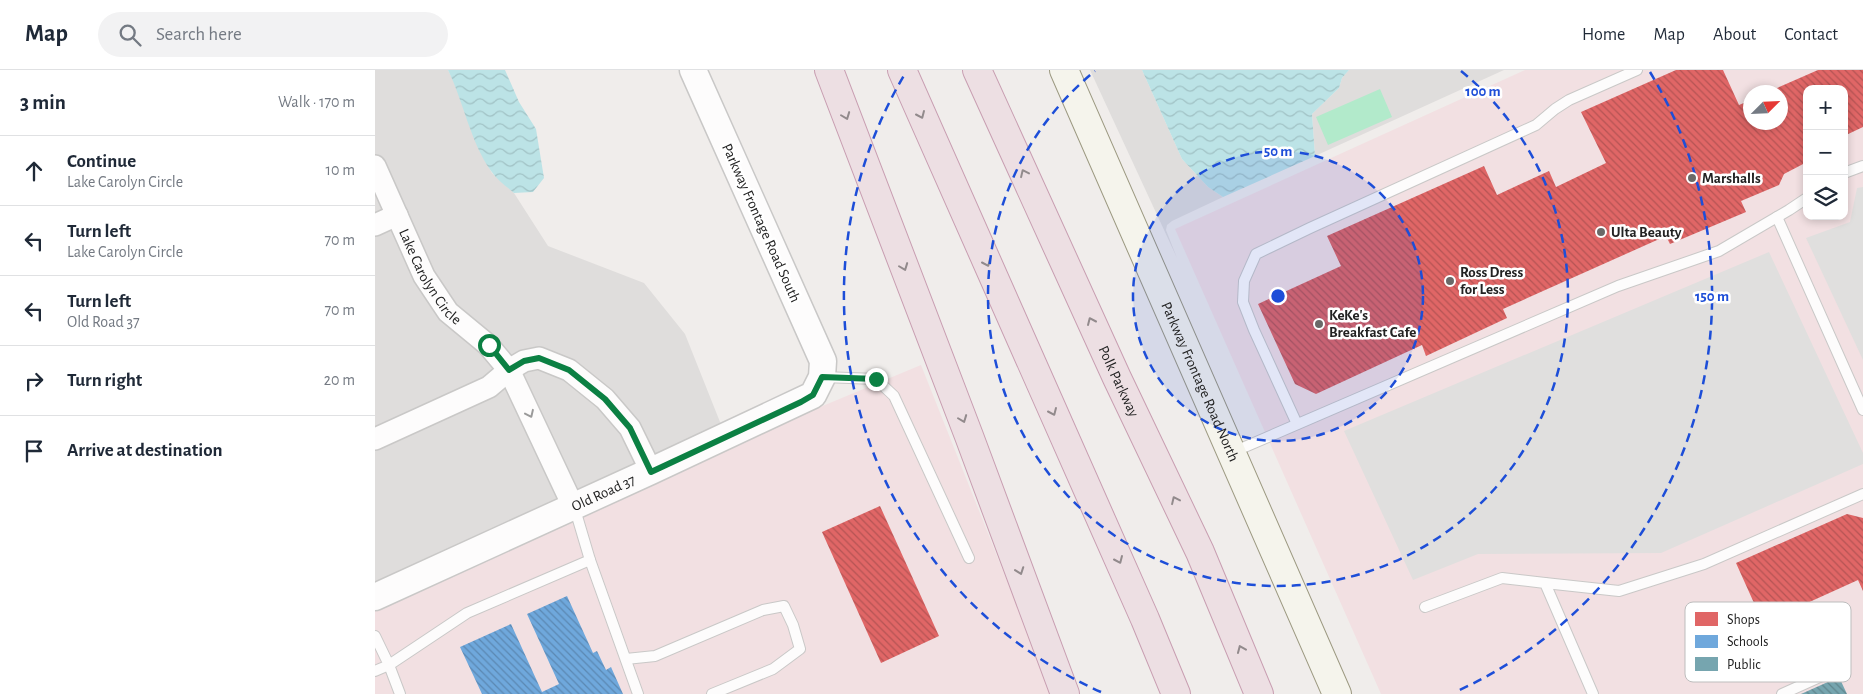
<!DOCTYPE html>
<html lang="en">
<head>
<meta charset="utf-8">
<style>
  body { margin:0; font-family:"Alegreya Sans",sans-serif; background:#f2f2f3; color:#1f2937 }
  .controls { position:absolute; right:15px; top:15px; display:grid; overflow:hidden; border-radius:10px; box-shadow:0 2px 8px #0003 }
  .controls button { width:45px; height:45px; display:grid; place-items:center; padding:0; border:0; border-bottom:1px solid #e0e1e3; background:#fff; color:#1f2937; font:25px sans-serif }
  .compass { position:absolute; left:1368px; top:15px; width:45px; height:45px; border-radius:50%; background:#fff; box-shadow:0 2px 8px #0003; rotate:66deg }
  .stop { position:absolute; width:15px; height:15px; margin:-11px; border:4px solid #0b8043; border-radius:50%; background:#fff }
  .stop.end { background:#0b8043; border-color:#fff; box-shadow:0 1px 5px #0008 }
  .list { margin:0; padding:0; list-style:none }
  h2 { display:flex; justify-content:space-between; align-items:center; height:65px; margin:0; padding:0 20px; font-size:21px }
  h2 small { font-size:16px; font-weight:400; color:#747a83 }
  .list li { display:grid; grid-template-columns:32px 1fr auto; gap:15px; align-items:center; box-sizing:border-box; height:70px; padding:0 20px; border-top:1px solid #e0e1e3 }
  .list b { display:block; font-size:19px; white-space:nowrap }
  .list p { margin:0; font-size:16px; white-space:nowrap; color:#747a83 }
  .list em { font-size:16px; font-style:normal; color:#747a83 }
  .icon { flex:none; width:28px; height:28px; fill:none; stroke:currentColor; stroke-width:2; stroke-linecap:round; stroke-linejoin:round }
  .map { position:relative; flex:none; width:1488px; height:624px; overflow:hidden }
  header { display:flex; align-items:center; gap:30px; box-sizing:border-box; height:70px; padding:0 25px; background:#fff; border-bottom:1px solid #e0e1e3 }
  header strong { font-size:24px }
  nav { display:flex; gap:28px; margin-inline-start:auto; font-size:18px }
  .search { width:350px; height:45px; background:#f2f2f3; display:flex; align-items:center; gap:12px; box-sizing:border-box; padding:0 18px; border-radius:28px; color:#747a83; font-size:19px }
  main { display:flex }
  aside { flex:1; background:#fff }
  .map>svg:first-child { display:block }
  .residential { fill:#dfdddc }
  .commercial { fill:#f2e0e2; fill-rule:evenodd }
  .pitch { fill:#b2eacb }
  .parking { fill:#e0dfde }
  .water { fill:url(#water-waves) }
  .shops { fill:url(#shops-back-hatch) }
  .schools { fill:url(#schools-back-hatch) }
  .public { fill:url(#public-back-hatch) }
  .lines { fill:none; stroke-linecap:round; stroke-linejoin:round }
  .service-casing { stroke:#c9c8c7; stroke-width:12 }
  .minor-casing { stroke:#c9c8c7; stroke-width:24 }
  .tertiary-casing { stroke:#c9c8c7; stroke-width:29 }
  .secondary-casing { stroke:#9c9981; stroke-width:30 }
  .motorway-casing { stroke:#c89eb1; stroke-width:30 }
  .service { stroke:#fdfcfc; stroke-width:10 }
  .minor { stroke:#fdfcfc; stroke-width:21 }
  .tertiary { stroke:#fdfcfc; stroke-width:26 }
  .secondary { stroke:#f5f4ec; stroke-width:28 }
  .motorway { stroke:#eddfe3; stroke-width:28 }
  .oneway { stroke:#928a8c }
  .oneway2 { stroke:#9a9a9a }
  .route { stroke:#0b8043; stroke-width:6 }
  .ring { fill:none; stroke:#1d4ed8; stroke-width:2.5; stroke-dasharray:9 6 }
  .poi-dot { fill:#6a6968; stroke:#fff; stroke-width:2 }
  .labels { text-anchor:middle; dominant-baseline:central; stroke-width:5; stroke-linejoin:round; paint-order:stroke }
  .poi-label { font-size:15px; font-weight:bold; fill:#222; stroke:#fff; text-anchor:start }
  .street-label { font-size:15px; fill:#222; stroke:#fff }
  .key { fill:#fff; stroke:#bdbdbd; stroke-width:1 }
  .key-label { font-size:14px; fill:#222 }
  .centre { fill:#1d4ed8; stroke:#fff; stroke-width:2.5 }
  .ring-label { font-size:15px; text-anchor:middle; font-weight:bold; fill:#1d4ed8; stroke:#fff; stroke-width:5; stroke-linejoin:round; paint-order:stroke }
</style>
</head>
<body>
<header>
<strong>Map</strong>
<div class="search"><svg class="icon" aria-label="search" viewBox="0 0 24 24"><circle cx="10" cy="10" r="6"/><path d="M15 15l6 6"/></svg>Search here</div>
<nav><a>Home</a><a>Map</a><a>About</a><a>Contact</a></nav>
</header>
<main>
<aside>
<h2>3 min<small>Walk · 170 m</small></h2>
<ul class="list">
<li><svg class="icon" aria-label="ahead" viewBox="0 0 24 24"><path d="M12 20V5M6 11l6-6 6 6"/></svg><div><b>Continue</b><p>Lake Carolyn Circle</p></div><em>10 m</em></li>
<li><svg class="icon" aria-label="left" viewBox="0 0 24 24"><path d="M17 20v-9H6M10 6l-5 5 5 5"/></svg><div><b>Turn left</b><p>Lake Carolyn Circle</p></div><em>70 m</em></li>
<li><svg class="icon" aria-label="left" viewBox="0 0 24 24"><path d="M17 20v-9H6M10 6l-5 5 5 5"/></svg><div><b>Turn left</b><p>Old Road 37</p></div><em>70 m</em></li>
<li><svg class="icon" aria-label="right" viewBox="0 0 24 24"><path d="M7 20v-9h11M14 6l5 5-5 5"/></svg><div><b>Turn right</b></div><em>20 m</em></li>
<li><svg class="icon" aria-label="arrive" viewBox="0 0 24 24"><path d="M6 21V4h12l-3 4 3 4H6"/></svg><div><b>Arrive at destination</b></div></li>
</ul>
</aside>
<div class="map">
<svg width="1488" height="624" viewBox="0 0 1488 624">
  <defs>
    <pattern id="water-waves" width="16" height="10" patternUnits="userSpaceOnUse" patternTransform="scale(1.25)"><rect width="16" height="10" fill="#bce3e6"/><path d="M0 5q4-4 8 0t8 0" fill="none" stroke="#a1c2c5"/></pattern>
    <pattern id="shops-back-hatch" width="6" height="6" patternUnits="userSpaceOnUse" patternTransform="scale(1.25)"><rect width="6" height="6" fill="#e06666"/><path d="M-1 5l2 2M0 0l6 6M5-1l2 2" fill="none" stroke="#b55454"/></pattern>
    <pattern id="schools-back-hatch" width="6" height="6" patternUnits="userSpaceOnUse" patternTransform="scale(1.25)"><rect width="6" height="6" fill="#6fa8dc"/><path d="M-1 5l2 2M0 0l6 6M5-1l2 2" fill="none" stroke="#5b88b2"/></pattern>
    <pattern id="public-back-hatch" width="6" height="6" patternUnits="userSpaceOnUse" patternTransform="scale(1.25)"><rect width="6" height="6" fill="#76a5af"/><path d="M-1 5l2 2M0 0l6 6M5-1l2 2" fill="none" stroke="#60868e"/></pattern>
  </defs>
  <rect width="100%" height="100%" fill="#f0edeb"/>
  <g class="residential">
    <path d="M 0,0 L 73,0 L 83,20 L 109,89 L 117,103 L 139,123 L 173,176 L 269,213 L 310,264 L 347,357 L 0,516 Z"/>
    <path d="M 715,0 L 767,0 L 807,89 L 833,117 L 848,127 L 797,151 L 792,155 L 791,160 L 802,188 Z"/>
    <path d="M 974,0 L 1129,0 L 940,86 L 937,44 L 964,18 L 967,8 Z"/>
  </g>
  <g class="commercial">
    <path d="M 1150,0 L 1488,0 L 1488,624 L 1006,624 L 800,159 ZM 1432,19 L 1469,19 L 1469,146 L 1432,146 ZM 1376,22 L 1406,22 L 1406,52 L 1376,52 Z"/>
    <path d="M 546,295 L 671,609 L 674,624 L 0,624 L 0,538 L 390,360 Z"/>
  </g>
  <path class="pitch" d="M 1005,19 L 1017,47 L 953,75 L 941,47 Z"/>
  <g class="parking">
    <path d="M 1488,117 L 1488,290 L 1431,168 L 1475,152 L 1482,118 Z"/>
    <path d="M 1394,182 L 1488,383 L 1488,394 L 1286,483 L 1103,484 L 1038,510 L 969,361 Z"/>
  </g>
  <g class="water">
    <path d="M 73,0 L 130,0 L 144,32 L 161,59 L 169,108 L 158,122 L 139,123 C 131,116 122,110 116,101 C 95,71 89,33 73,0 Z"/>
    <path d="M 767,0 L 974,0 L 967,8 L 964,18 L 937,44 L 940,86 L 848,127 L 833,117 L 807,89 Z"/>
  </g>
  <g class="shops">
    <path d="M 1301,0 L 1348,0 L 1364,35 L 1376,30 L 1376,52 L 1406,52 L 1406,22 L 1393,22 L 1443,0 L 1488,0 L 1488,57 L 1469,66 L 1469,19 L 1432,19 L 1432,92 L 1409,104 L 1404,115 L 1366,131 L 1371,142 L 1295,174 L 1291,166 L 1128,239 L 1132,248 L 1051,286 L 1047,275 L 941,324 L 920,314 L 883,234 L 966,196 L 952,166 L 1109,96 L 1122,125 L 1174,101 L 1181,117 L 1231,93 L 1206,42 Z"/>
    <path d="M 505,436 L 564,566 L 506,593 L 447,462 Z"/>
    <path d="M 1472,444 L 1488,448 L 1488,521 L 1483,510 L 1388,553 L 1361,493 Z"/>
  </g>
  <path class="schools" d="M 192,526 L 218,583 L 222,581 L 231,600 L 236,597 L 248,624 L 107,624 L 85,577 L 136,554 L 167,622 L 184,614 L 152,544 Z"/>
  <path class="public" d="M 1464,607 L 1472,624 L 1426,624 Z"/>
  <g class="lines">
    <defs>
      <g id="service">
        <path d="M 1469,103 L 1488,96"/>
        <path d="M 1402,147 L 1488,340"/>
        <path d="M 448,307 L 501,309 L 519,326 L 594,488"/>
        <path d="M 922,354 L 879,260 L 868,232 L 869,211 L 881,184 L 935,158 L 1161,55 L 1180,39 L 1194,30 L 1262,0"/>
        <path d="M 858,382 L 1243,216 L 1344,181 L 1414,140 L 1432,128"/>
        <path d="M 199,436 L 215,490 L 263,624"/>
        <path d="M 1170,513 L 1244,521 L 1329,494 L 1488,424"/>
        <path d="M 1050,537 L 1127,508 L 1170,513 L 1218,624"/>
        <path d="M 0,566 L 14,595 L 0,601"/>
        <path d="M 251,589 L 280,586 L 388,540 L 409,536 L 418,555 L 425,579 L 398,599 L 337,624"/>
        <path d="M 25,624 L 14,595 L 92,543 L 215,490"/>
        <path d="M 1407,624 L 1447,606"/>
      </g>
      <g id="minor">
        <path id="s1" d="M 0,96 L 49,206 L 73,242 L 113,275 L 134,300 L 198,436"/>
        <path d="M 0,155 L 22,145"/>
        <path d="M 0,369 L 114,317 L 134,300 L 149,291 L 164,288 L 194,300 L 230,329 L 255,358 L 276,401"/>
      </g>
      <g id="tertiary">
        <path id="s2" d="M 0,527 L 276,401 L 438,325 L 447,307 L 448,291 L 318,0"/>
      </g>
      <g id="secondary">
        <path id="s3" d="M 689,0 L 962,624"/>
      </g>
      <g id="motorway">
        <path d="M 454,0 L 594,366 L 690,624"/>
        <path d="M 527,0 L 770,549 L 801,624"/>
        <path id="s4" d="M 602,0 L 742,308 L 825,482 L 884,624"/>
      </g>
    </defs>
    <use href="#service" class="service-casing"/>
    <use href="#minor" class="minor-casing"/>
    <use href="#tertiary" class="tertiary-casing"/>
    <use href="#secondary" class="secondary-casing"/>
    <use href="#motorway" class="motorway-casing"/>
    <use href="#service" class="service"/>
    <use href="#minor" class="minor"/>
    <use href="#tertiary" class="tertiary"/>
    <use href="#secondary" class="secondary"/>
    <use href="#motorway" class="motorway"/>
  </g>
  <defs><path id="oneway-chevron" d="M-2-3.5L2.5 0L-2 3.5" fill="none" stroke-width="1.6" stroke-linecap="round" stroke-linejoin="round" transform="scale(1.25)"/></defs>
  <g class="oneway">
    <use href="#oneway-chevron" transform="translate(546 45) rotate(66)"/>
    <use href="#oneway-chevron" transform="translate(471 46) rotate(69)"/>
    <use href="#oneway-chevron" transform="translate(649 103) rotate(-115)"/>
    <use href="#oneway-chevron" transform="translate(612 193) rotate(66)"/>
    <use href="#oneway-chevron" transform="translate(529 197) rotate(69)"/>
    <use href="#oneway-chevron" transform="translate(716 251) rotate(-114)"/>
    <use href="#oneway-chevron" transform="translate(678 342) rotate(66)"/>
    <use href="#oneway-chevron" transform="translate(588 349) rotate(69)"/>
    <use href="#oneway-chevron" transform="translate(800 430) rotate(-115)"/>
    <use href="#oneway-chevron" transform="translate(744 490) rotate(66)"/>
    <use href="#oneway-chevron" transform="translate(645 501) rotate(70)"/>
    <use href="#oneway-chevron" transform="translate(866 579) rotate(-113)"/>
  </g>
  <use class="oneway2" href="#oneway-chevron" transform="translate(155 344) rotate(65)"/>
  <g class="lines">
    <path class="route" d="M 114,275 L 134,300 L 149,291 L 164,288 L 194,300 L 230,329 L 255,358 L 276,402 L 426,332 L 438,325 L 447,307 L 501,309"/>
  </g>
  <circle cx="903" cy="226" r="145" fill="#1d4ed8" fill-opacity=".12"/>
  <g class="ring">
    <circle cx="903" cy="226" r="145"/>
    <path d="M1086 1A290 290 0 1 1 720 1"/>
    <path d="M726 622A434 434 0 0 1 531 2M1275 2A434 434 0 0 1 1080 622"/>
  </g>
  <g class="poi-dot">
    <circle cx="1317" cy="108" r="5"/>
    <circle cx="1226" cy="162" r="5"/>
    <circle cx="1075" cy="211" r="5"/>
    <circle cx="944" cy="254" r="5"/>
  </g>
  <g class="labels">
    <g class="poi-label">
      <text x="1327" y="108">Marshalls</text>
      <text x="1236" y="162">Ulta Beauty</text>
      <text x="1085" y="202">Ross Dress<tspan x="1085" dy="17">for Less</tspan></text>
      <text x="954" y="245">KeKe's<tspan x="954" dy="17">Breakfast Cafe</tspan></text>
    </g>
    <g class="street-label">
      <text transform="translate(386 153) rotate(66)">Parkway Frontage Road South</text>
      <text stroke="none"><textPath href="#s1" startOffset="124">Lake Carolyn Circle</textPath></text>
      <text stroke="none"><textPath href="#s4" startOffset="342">Polk Parkway</textPath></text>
      <text stroke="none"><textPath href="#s3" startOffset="340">Parkway Frontage Road North</textPath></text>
      <text stroke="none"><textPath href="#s2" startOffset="251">Old Road 37</textPath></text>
    </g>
  </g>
  <rect x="1310" y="532" width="166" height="80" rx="8" class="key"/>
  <rect x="1320" y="542" width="23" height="14" fill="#e06666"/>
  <rect x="1320" y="565" width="23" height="13" fill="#6fa8dc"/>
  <rect x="1320" y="587" width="23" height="14" fill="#76a5af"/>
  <g class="key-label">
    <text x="1352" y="554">Shops</text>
    <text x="1352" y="576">Schools</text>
    <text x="1352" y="599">Public</text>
  </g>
  <circle cx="903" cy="226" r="8" class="centre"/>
  <g class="ring-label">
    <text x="1108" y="26">100 m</text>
    <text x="903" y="86">50 m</text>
    <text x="1337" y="231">150 m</text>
  </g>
</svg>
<div class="controls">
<button>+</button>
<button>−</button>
<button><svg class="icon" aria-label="layers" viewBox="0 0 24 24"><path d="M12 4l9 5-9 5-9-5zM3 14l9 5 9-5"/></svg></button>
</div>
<svg class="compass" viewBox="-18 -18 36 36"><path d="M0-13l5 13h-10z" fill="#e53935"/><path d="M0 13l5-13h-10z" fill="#747a83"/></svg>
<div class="stop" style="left:114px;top:275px"></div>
<div class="stop end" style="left:501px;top:309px"></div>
</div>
</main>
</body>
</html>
